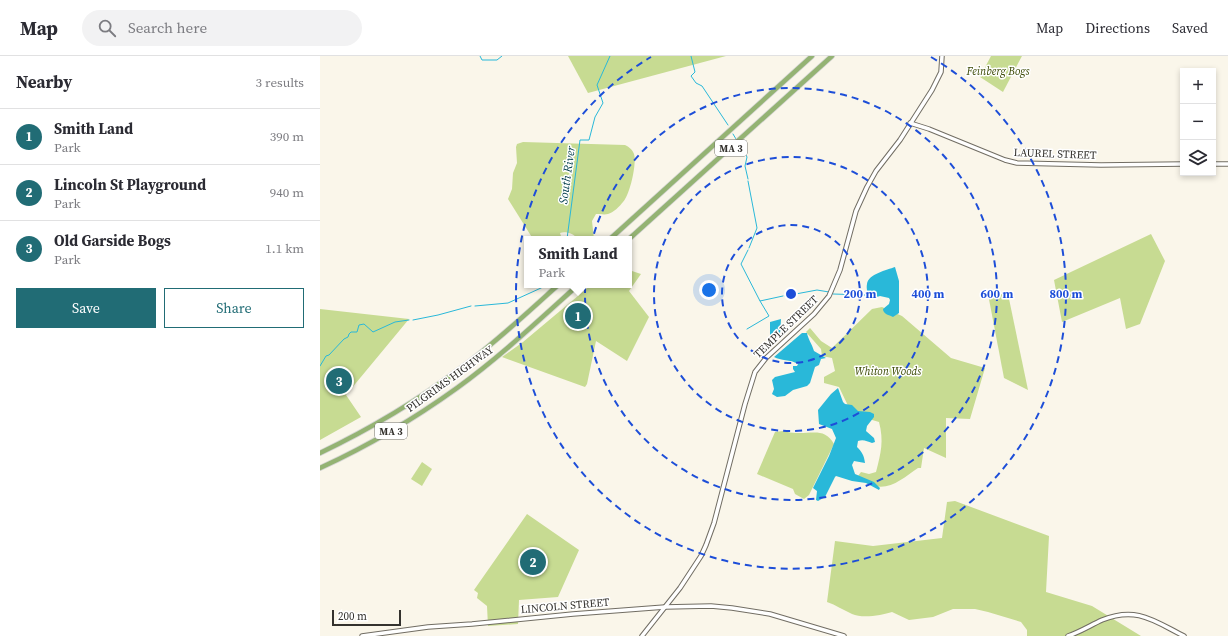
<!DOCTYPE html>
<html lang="en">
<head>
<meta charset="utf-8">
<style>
  body { margin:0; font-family:"Source Serif 4",serif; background:#f2f2f3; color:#2b2b33 }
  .controls { position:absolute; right:12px; top:12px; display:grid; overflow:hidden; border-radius:0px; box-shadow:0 2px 6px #0003 }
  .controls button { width:36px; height:36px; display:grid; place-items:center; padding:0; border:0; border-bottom:1px solid #e1e1e2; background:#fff; color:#2b2b33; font:20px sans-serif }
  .scale { position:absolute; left:12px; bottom:10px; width:69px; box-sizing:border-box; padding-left:4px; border:2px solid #34322e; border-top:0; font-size:11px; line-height:14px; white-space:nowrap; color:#34322e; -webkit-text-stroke:3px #fff; paint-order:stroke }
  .you { position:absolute; left:389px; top:234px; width:14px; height:14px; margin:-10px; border:3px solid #fff; border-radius:50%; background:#1a73e8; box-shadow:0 0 0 6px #1a73e833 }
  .badge { display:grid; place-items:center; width:26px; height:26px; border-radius:50%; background:#216c75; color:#fff; font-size:13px; font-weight:700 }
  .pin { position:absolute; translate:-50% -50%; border:2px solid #fff; box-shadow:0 1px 4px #0006 }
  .popup { position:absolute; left:204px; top:180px; width:108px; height:52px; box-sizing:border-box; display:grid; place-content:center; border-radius:0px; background:#fff; filter:drop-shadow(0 1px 3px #0005); font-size:13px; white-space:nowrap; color:#7c7c81 }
  .popup b { font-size:15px; color:#2b2b33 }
  .popup::after { content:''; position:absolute; left:50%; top:100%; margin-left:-8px; border:8px solid transparent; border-top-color:#fff }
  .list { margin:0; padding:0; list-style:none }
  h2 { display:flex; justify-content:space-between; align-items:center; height:52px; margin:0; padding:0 16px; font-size:17px }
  h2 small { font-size:13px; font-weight:400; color:#7c7c81 }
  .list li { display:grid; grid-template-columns:26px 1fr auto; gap:12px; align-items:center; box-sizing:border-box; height:56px; padding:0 16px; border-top:1px solid #e1e1e2 }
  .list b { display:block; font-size:15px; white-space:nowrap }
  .list p { margin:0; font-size:13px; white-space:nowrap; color:#7c7c81 }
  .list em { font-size:13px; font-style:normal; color:#7c7c81 }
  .actions { display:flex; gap:8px; padding:12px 16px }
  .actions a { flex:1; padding:9px 0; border:1px solid #216c75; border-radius:0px; text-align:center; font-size:14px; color:#216c75 }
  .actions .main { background:#216c75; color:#fff }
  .icon { flex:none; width:22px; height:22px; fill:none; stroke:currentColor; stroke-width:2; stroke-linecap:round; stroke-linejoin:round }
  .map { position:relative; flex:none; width:908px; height:580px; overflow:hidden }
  header { display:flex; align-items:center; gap:24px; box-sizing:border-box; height:56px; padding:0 20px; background:#fff; border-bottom:1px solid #e1e1e2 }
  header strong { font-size:19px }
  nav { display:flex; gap:22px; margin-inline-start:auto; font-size:14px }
  .search { width:280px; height:36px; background:#f2f2f3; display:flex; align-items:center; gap:10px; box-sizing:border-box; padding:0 14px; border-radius:22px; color:#7c7c81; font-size:15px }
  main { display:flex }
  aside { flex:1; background:#fff }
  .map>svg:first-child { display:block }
  .green { fill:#c7db92 }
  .water { fill:#29b8d9 }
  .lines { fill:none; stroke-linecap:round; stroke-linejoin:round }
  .stream { stroke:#29b8d9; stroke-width:1 }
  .secondary-casing { stroke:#716d63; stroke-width:5.5 }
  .motorway-casing { stroke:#d6d6d5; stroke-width:6 }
  .secondary { stroke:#fff; stroke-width:3.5 }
  .motorway { stroke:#94b373; stroke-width:4.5 }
  .ring { fill:none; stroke:#1d4ed8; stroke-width:2; stroke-dasharray:7 5 }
  .labels { text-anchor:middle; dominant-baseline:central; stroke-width:3; stroke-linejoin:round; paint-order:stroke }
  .shield { fill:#fff; stroke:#71706d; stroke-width:1 }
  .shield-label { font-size:10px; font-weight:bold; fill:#34322e }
  .park-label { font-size:11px; font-style:italic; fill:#394700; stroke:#fff }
  .street-label { font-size:11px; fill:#34322e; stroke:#fff }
  .water-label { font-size:12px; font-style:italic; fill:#003d4a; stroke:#fff }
  .centre { fill:#1d4ed8; stroke:#fff; stroke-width:2 }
  .ring-label { font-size:12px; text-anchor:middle; font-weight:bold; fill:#1d4ed8; stroke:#fff; stroke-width:3; stroke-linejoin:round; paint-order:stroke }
</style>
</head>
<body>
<header>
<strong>Map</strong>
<div class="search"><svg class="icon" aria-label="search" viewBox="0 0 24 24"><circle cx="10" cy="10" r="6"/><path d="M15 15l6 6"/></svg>Search here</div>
<nav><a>Map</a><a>Directions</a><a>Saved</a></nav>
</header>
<main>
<aside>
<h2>Nearby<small>3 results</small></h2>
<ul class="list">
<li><span class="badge">1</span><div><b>Smith Land</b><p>Park</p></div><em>390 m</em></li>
<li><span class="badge">2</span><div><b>Lincoln St Playground</b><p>Park</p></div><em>940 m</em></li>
<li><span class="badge">3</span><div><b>Old Garside Bogs</b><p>Park</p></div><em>1.1 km</em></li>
</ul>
<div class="actions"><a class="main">Save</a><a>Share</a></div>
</aside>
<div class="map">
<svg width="908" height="580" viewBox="0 0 908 580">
  <rect width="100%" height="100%" fill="#faf6ea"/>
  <g class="green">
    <path d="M 248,0 L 406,0 L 268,37 Z"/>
    <path d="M 671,0 L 702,0 L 683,36 L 660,21 Z"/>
    <path d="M 203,86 L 305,89 C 309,91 312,93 314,98 C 317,107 310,139 303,146 C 300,150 293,157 288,158 C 285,159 279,158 276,158 L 272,165 L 274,183 L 258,183 C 254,178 246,175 240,177 L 242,183 L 213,183 L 188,143 L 192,133 L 193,117 L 197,107 L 196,91 L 197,88 Z"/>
    <path d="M 831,178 L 845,205 L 820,268 L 806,273 L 800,242 L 742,266 L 734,224 Z"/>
    <path d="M 309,214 L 321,218 L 309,235 L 329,261 L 307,305 L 276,285 L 267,328 L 265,331 L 182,301 L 203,286 L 271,229 L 309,229 Z"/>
    <path d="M 668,238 L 688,238 L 708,334 L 684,322 Z"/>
    <path d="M 562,251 L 582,260 L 631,302 L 665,312 L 650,363 L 626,362 L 626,402 L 604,392 L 601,412 L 598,412 C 583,422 568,437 549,428 C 545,427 541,422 538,420 L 541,416 L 549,418 L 556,416 C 561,397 564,385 559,366 L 532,358 L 519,331 L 504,327 L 504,321 L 515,315 L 512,302 L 502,300 L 501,293 L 486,276 L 490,272 L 501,285 L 512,292 L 552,253 Z"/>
    <path d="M 0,253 L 89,263 L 26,339 L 41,361 L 0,384 Z"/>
    <path d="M 463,375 C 468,376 472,377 476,377 C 491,378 505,371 514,388 L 489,439 L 484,443 L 475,438 L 473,433 L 437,418 L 455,376 Z"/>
    <path d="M 102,406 L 112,413 L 102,430 L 91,423 Z"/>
    <path d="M 635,445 L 729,480 L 726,536 L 772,550 L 821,580 L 707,580 L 707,574 L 701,566 L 668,556 L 655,553 L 633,553 L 613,561 L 589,564 L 572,556 C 562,559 543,563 532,558 C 523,554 516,549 507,546 L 515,485 L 553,490 L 622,482 L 627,446 Z"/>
    <path d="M 207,458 L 259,494 L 238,541 L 199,544 L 198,568 L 168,570 L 167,550 L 157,542 L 158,537 L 154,534 Z"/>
  </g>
  <g class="water">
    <path d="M 575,211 L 579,225 L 579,257 L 573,261 C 569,259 563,258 563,253 L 569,248 L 570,244 L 569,242 L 560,240 L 551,243 L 548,241 C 548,237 546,233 547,228 C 548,218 567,214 575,211 Z"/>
    <path d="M 461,263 L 460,279 L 450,280 L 450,266 Z"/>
    <path d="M 482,277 L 487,277 C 488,283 492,288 494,295 L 506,302 L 501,303 L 499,309 L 495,311 L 490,327 L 487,330 L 473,334 L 465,340 L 457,341 L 452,338 L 454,333 L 452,324 L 455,321 L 475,316 L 473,313 L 473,310 L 477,310 L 478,308 C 470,303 461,305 454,301 Z"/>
    <path d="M 518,332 L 523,346 L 525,348 L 532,349 L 538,355 L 550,356 L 554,358 L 554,361 L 547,370 L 546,375 L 554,382 L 555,386 L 552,387 C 547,385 543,383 538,385 L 537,391 C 542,396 544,399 545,407 L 534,405 L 532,409 L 535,418 L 554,426 L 560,432 L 559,434 L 546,427 L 532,425 L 516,420 L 515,421 L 505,441 L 498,445 L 496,444 L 497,435 L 493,432 L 509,400 L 516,382 L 512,373 L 499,368 L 498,354 L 511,338 Z"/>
  </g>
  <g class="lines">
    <g class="stream">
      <path d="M 160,0 L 162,4 L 177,4 L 182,0"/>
      <path d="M 371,0 L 375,16 L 371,20 L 376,27 L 382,30 L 408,69"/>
      <path d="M 413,78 L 416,83"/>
      <path d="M 421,90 L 427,101 L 425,110 L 428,123"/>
      <path d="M 428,125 L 437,172 L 429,192"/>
      <path d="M 247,183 L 260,84 L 269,84 L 275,61 L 283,47 L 277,29 L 290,0"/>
      <path d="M 428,194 L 421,208 L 440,245 L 463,240"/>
      <path d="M 513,238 L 546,239"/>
      <path d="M 465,240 L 497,234 L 509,236"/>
      <path d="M 155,250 L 188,247 L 221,232 L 226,229"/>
      <path d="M 93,264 L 118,259 L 151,250"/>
      <path d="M 427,273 L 449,260 L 440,245"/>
      <path d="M 0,310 L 6,300 L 9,299 L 24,283 L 28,281 L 29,278 L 31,276 L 37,276 L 39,269 L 44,268 L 53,276 L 75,266 L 89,264"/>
    </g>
    <defs>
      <g id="secondary">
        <path d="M 590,67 L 609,73 L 685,104 L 697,107 L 781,109 L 863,108"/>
        <path d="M 893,108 L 908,108"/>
        <path d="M 42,580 L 108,571 L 152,568 L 253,558 L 345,551 L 391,550 L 412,552 L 450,558 L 524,580"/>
        <path d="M 322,580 L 360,532 L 381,500 L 386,489 L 394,467 L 425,348 L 435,316 L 446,302 L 494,258 L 509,240 L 520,214 L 536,155 L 547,131 L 556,115 L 580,84 L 612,34 L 621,16 L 622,0"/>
        <path d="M 748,580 C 760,576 771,569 782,564 C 817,550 834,565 864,580"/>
      </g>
      <g id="motorway">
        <path d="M 290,183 L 492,0"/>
        <path d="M 309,183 L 512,0"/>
        <path d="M 0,397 C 50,373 97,345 141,312 C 175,287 206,258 238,229"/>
        <path d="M 0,412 C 48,390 94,363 137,332 C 180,301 219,264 258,229"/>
      </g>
    </defs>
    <use href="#secondary" class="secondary-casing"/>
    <use href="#motorway" class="motorway-casing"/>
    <use href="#secondary" class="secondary"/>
    <use href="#motorway" class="motorway"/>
  </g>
  <g class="ring">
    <circle cx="471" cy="238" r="69"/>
    <circle cx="471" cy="238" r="137"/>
    <circle cx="471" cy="238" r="206"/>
    <path d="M611 1A275 275 0 1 1 331 1"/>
  </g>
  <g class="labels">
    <g class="shield">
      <rect x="395" y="84" width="32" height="16" rx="3"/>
      <rect x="55" y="367" width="32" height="16" rx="3"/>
    </g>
    <g class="shield-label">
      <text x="411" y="92">MA 3</text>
      <text x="71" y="375">MA 3</text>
    </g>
    <g class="park-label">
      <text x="678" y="15">Feinberg Bogs</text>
      <text x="568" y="315">Whiton Woods</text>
    </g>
    <g class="street-label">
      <text transform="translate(735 98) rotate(2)">LAUREL STREET</text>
      <text transform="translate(466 271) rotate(-44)">TEMPLE STREET</text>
      <text transform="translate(130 323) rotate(-36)">PILGRIMS HIGHWAY</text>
      <text transform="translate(245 550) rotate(-5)">LINCOLN STREET</text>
    </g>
    <g class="water-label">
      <text transform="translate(247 119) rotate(-82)">South River</text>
    </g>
  </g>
  <circle cx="471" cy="238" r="6" class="centre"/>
  <g class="ring-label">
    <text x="540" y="242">200 m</text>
    <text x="608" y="242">400 m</text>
    <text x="677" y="242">600 m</text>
    <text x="746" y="242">800 m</text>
  </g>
</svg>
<div class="controls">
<button>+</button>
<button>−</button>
<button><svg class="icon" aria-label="layers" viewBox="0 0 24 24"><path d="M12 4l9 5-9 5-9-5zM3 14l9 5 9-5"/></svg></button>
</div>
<div class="scale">200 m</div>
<div class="you"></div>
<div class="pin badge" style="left:258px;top:260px">1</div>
<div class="popup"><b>Smith Land</b>Park</div>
<div class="pin badge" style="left:213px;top:506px">2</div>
<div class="pin badge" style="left:19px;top:325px">3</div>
</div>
</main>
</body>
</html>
